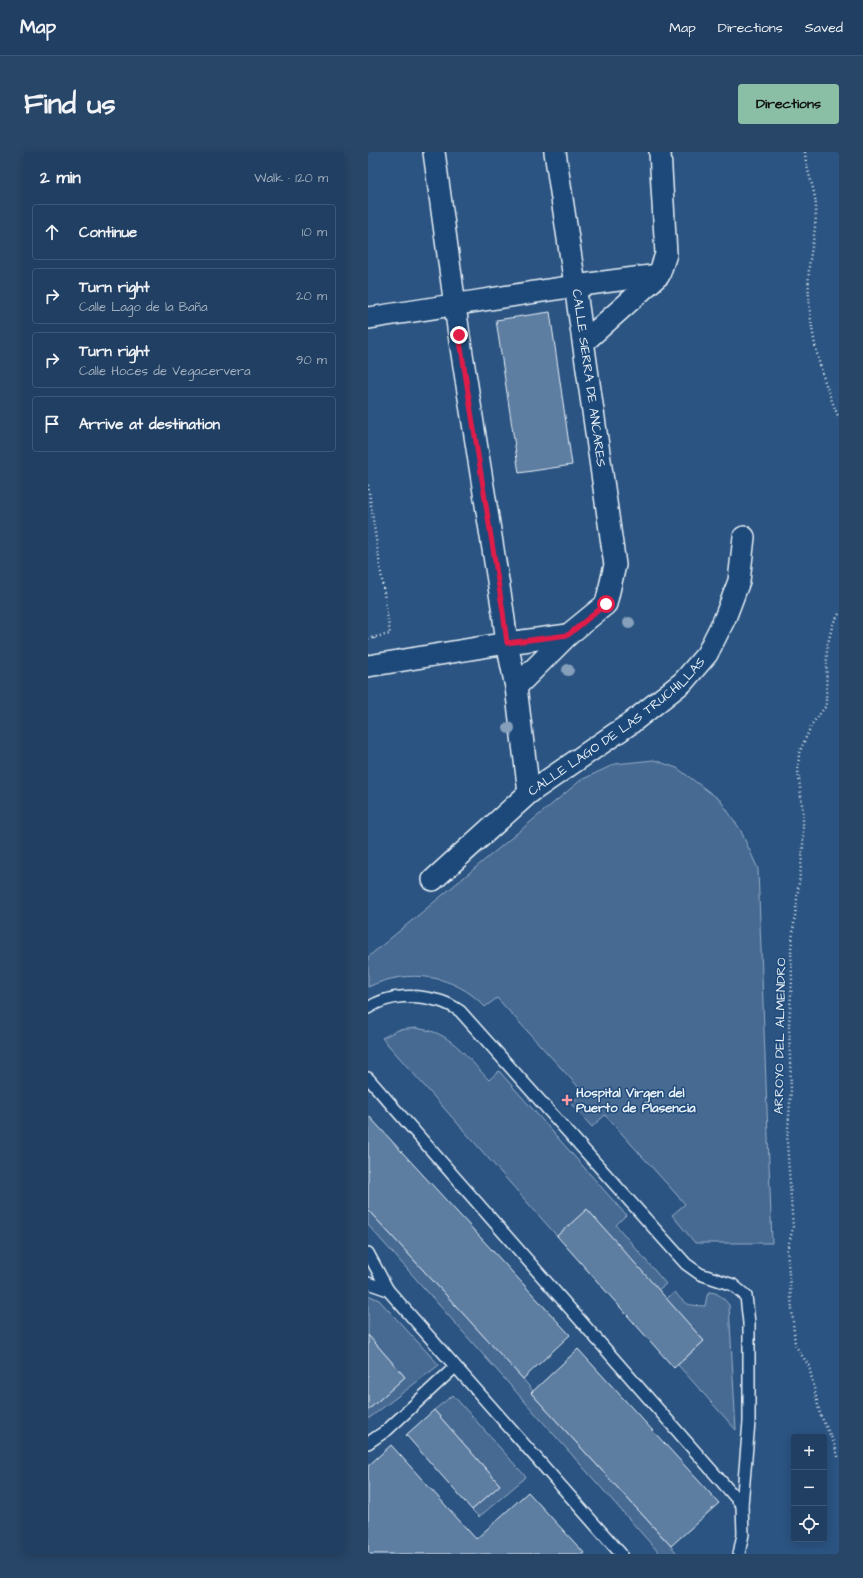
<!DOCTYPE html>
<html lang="en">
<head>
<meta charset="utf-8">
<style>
  body { margin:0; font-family:"Architects Daughter",sans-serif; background:#284668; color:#f1f3f6 }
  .controls { position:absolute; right:12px; bottom:12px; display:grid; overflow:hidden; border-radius:4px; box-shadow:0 2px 10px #0003 }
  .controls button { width:36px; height:36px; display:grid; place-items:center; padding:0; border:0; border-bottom:1px solid #3d5877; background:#203f62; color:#f1f3f6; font:20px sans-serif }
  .stop { position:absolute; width:12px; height:12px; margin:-9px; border:3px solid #e11d48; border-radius:50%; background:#fff }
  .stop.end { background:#e11d48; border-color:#fff; box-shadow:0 1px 4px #0008 }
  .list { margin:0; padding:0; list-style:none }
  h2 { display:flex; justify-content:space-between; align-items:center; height:52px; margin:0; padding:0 16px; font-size:17px }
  h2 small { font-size:13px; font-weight:400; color:#a2afbe }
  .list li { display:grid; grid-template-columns:26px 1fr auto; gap:12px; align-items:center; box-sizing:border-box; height:56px; margin:0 8px 8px; padding:0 8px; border:1px solid #3d5877; border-radius:4px }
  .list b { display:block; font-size:15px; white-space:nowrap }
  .list p { margin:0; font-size:13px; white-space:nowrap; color:#a2afbe }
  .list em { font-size:13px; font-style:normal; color:#a2afbe }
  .icon { flex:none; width:22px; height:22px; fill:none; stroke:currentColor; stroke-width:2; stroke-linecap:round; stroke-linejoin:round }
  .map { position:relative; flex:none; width:471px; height:1402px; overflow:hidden; border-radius:4px }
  header { display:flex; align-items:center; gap:24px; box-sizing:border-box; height:56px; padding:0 20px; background:#203f62; border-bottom:1px solid #3d5877 }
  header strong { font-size:19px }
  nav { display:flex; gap:22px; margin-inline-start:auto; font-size:14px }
  .intro { display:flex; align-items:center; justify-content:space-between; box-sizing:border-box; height:96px; padding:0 24px }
  h1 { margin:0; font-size:28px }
  .button { padding:10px 18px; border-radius:4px; background:#8abfa5; color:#111; font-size:14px; font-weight:700 }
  main { display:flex; gap:24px; padding:0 24px }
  aside { flex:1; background:#203f62; border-radius:4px; box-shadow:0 2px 10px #0003 }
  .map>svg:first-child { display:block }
  .green { fill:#476b93; stroke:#98aec6 }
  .building { fill:#5d7da1; stroke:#e8f1f8 }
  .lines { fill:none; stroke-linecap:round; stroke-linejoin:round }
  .lane-casing { stroke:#e8f1f8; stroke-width:14 }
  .street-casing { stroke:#e8f1f8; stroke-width:24 }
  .path { stroke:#e8f1f8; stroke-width:2.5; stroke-dasharray:1 3; stroke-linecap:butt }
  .lane { stroke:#1f4a7a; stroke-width:11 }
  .street { stroke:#1f4a7a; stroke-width:21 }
  .tree { fill:#869fbb }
  .route { stroke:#e11d48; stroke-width:5 }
  .poi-dot { fill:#ff9aa2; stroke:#1f4a7a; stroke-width:1.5 }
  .labels { text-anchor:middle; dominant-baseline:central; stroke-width:3; stroke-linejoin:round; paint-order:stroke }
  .street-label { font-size:13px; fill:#e8f1f8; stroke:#1f4a7a }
  .poi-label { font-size:13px; font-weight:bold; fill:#e8f1f8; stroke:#1f4a7a; text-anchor:start }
</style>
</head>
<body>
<header>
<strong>Map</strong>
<nav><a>Map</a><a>Directions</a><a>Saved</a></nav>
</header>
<div class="intro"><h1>Find us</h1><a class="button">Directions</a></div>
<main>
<aside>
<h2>2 min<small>Walk · 120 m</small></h2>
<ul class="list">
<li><svg class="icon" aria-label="ahead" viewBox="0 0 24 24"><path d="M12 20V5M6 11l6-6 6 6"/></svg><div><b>Continue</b></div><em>10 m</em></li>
<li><svg class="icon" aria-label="right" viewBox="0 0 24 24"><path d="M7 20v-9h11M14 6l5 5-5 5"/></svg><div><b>Turn right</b><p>Calle Lago de la Baña</p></div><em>20 m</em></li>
<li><svg class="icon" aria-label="right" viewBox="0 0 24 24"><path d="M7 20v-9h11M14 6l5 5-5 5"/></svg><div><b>Turn right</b><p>Calle Hoces de Vegacervera</p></div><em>90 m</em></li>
<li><svg class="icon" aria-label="arrive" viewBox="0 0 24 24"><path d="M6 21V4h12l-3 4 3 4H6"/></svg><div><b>Arrive at destination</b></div></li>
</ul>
</aside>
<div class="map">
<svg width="471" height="1402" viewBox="0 0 471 1402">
  <rect width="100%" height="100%" fill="#2b5482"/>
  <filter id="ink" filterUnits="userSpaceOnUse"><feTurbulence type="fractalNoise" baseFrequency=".025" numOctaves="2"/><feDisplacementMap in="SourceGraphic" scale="8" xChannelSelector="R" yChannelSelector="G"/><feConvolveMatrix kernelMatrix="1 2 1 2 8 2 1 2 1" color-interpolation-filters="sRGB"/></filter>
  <g filter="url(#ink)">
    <g class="green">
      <path d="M 286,608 L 309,616 L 352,648 L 372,677 L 390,717 L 404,1091 L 327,1091 L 304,1063 L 317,1052 L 237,963 L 224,975 L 203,952 L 215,940 L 129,846 L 117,855 C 87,822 40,816 0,835 L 0,805 L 213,628 L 247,612 Z"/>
      <path d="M 48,876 C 53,877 58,878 63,879 C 87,886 104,911 121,928 L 131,919 L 258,1063 L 248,1073 L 298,1132 L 290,1138 L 219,1058 L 189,1084 L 14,886 L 30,878 Z"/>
      <path d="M 0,1058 L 155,1227 L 165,1239 L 163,1241 L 310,1402 L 292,1402 L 0,1073 Z"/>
      <path d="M 307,1140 C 318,1154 320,1153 337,1154 L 339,1144 L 341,1140 C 350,1140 355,1146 361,1153 L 368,1278 L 310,1213 L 336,1189 L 298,1147 Z"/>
      <path d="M 0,1143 L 11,1148 L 71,1213 L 0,1267 L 0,1258 L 37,1225 L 0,1183 Z"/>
      <path d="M 85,1243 L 158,1325 L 111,1365 L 104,1358 L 132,1333 L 66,1258 Z"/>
    </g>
    <g class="building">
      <path d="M 182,160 L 204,313 L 151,321 L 128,168 Z"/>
      <path d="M 0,963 L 202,1183 L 155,1227 L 0,1058 Z"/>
      <path d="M 219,1057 L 336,1189 L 306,1216 L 189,1084 Z"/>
      <path d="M 0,1183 L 37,1225 L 0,1258 Z"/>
      <path d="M 210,1197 L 351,1351 L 303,1394 L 163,1241 Z"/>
      <path d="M 66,1258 L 132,1333 L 104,1358 L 38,1283 Z"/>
      <path d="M 23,1293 L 108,1387 L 160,1340 L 217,1402 L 0,1402 L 0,1314 Z"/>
    </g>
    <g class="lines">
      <defs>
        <g id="lane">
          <path d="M 0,856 C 21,842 48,842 72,849 C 79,851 86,855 92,859 L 318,1112 L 332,1122 L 365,1133 L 378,1144 L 381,1171 L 381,1270 L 374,1353"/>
          <path d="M 0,926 L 374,1353 L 375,1382 L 371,1402"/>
          <path d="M 0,1101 L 20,1138 L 0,1131"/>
          <path d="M 20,1138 L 253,1402"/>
          <path d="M 0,1291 L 19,1278 L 87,1215"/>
        </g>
        <g id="street">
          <path d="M 66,0 L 91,183 L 135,460 L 139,491 L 148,535"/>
          <path d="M 0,166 C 97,152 193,134 291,123"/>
          <path d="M 216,190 L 291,123 L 298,102 L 292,0"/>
          <path d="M 0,514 L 139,491 L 200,483"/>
          <path d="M 161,641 L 148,535 L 200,483 L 238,452 L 247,413 L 207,133 L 187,0"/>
          <path id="s1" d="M 65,728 L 161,641 L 263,571 L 315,530 L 339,502 L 357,466 L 371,429 L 376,385"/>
        </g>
      </defs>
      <use href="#lane" class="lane-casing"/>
      <use href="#street" class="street-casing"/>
      <g class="path">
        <path d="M 437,0 C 438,20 449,40 448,60 C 448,78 443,97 441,115 C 438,167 450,219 471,266"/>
        <path d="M 0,333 L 22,482 L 6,485 L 7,490"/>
        <path d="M 471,462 L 465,471 L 459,495 L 458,554 L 444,572 L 431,601 L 430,618 L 435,661 L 435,697 L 423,797 L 424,828 L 421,872 L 423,938 L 419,990 L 425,1076 L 419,1098 L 427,1193 L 441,1214 L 452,1262 L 465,1289 L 471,1307"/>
        <path d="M 0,487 L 6,485"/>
      </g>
      <use href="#lane" class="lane"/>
      <use href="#street" class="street"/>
    </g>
    <g class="tree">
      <circle cx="261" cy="471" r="6"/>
      <circle cx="200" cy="518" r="6"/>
      <circle cx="141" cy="576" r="6"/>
    </g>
  </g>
  <g class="lines" filter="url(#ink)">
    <path class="route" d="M 91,183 L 135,460 L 139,491 L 200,483 L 238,452"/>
  </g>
  <path class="poi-dot" d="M197 942h4v4h4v4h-4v4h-4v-4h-4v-4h4z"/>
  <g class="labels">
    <g class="street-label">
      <text transform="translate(221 226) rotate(82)">CALLE SIERRA DE ANCARES</text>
      <text stroke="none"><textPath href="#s1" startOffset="240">CALLE LAGO DE LAS TRUCHILLAS</textPath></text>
      <text transform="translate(412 884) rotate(-89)">ARROYO DEL ALMENDRO</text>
    </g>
    <g class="poi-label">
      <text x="208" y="941">Hospital Virgen del<tspan x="208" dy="15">Puerto de Plasencia</tspan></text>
    </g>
  </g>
</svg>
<div class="controls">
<button>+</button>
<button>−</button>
<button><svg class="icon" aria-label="locate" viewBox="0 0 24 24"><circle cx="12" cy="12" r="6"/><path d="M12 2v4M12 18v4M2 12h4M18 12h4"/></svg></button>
</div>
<div class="stop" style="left:238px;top:452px"></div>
<div class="stop end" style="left:91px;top:183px"></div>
</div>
</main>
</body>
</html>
